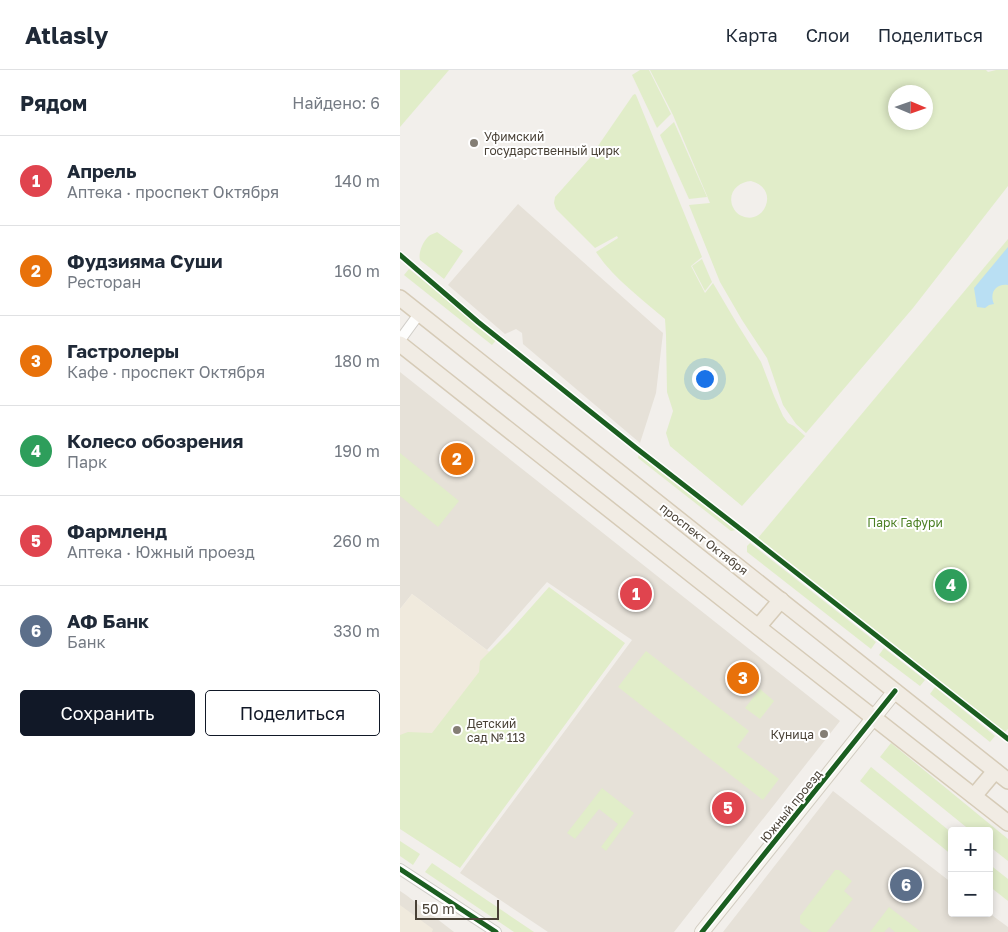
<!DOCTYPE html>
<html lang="ru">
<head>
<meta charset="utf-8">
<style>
  body { margin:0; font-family:"Golos Text",sans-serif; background:#f6f6f7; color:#1f2937 }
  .controls { position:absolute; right:15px; bottom:15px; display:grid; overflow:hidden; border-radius:5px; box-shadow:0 2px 8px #0003 }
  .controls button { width:45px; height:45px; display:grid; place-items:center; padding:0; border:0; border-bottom:1px solid #e0e1e3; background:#fff; color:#1f2937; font:25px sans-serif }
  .compass { position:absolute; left:488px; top:15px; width:45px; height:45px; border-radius:50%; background:#fff; box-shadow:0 2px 8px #0003; rotate:92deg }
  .scale { position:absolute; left:15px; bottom:12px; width:84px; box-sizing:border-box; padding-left:5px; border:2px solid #494136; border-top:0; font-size:14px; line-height:18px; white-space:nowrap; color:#494136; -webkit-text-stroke:4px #fff; paint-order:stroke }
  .you { position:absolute; left:304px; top:308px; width:18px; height:18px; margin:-12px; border:4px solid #fff; border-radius:50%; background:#1a73e8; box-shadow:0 0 0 8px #1a73e833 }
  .badge { display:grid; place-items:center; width:32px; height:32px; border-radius:50%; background:#111827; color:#fff; font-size:16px; font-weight:700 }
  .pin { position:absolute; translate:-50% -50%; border:2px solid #fff; box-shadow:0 1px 5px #0006 }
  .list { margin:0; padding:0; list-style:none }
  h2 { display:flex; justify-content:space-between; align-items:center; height:65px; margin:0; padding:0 20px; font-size:21px }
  h2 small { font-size:16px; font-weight:400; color:#747a83 }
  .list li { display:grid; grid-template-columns:32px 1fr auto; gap:15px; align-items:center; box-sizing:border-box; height:90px; padding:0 20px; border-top:1px solid #e0e1e3 }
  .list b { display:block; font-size:19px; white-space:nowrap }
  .list p { margin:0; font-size:16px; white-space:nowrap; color:#747a83 }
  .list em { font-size:16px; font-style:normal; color:#747a83 }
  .actions { display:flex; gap:10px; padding:15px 20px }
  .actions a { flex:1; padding:11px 0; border:1px solid #111827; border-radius:5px; text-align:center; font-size:18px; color:#111827 }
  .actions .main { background:#111827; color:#fff }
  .map { position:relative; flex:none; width:608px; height:862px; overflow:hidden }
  header { display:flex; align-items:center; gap:30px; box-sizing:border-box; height:70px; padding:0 25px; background:#fff; border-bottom:1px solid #e0e1e3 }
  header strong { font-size:24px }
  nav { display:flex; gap:28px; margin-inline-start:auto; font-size:18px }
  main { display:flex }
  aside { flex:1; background:#fff }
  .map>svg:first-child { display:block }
  .residential { fill:#e6e1d8 }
  .education { fill:#f0eadd }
  .green { fill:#e1edc9; fill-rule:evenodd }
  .water { fill:#b9dff3 }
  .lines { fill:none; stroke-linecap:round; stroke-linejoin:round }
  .street-casing { stroke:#d0cdc8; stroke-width:12 }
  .secondary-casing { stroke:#d2ccc1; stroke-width:16 }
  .primary-casing { stroke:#d6cbb7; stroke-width:18 }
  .street { stroke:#fdfdfc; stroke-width:10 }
  .secondary { stroke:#f7f5ef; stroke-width:14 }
  .primary { stroke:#f1ece4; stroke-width:15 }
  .cycleway-casing { stroke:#fff; stroke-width:8 }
  .cycleway { stroke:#1b5e20; stroke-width:5 }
  .poi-dot { fill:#847e75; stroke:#fff; stroke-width:2 }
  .labels { text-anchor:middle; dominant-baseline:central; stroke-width:4; stroke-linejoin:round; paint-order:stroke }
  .poi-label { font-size:12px; fill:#494136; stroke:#fff; text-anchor:start }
  .park-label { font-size:12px; fill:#4c8024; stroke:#fff }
  .street-label { font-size:12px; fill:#494136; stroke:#fff }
</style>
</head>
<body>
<header>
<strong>Atlasly</strong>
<nav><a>Карта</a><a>Слои</a><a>Поделиться</a></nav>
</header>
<main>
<aside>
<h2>Рядом<small>Найдено: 6</small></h2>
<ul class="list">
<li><span class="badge" style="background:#e0444e">1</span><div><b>Апрель</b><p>Аптека · проспект Октября</p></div><em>140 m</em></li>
<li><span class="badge" style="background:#e8710a">2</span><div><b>Фудзияма Суши</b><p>Ресторан</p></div><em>160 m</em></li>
<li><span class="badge" style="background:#e8710a">3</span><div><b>Гастролеры</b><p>Кафе · проспект Октября</p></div><em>180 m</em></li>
<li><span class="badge" style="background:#2e9e5b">4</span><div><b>Колесо обозрения</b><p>Парк</p></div><em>190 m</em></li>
<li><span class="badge" style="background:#e0444e">5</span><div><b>Фармленд</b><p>Аптека · Южный проезд</p></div><em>260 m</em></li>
<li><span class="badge" style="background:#5c6f8a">6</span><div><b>АФ Банк</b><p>Банк</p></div><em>330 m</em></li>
</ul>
<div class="actions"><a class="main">Сохранить</a><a>Поделиться</a></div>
</aside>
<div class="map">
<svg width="608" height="862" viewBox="0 0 608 862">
  <rect width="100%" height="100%" fill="#f2efeb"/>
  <g class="residential">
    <path d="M 118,134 L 263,263 L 256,323 L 240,373 L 123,274 L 122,263 L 116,259 L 105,264 L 48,215 Z"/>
    <path d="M 0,302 L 440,651 L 274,862 L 148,862 L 60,803 L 232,570 L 147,512 L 87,580 L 12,524 L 0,539 Z"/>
    <path d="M 433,721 L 552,813 L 552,843 L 589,843 L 608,857 L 608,862 L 323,862 Z"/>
    <path d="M 0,821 L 6,825 L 54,862 L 0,862 Z"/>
  </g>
  <g class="education">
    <path d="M 12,524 L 143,622 L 0,698 L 0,539 Z"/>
    <path d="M 0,835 L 33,859 L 32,862 L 0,862 Z"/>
  </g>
  <g class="green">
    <path d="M 0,0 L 49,0 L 0,57 Z"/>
    <path d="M 240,0 L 249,0 L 271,44 L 257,58 L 232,5 Z"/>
    <path d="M 250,0 L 586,0 L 588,2 L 596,0 L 608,0 L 608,116 L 513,238 L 406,363 L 396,354 L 383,335 L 367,288 L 342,250 L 320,212 L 289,135 L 310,133 L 273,45 ZM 496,22 L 526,22 L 526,52 L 496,52 ZM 351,111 C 381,119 364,156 342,146 C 337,144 334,140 332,135 C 328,121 339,112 351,111 Z"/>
    <path d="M 235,24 L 236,25 L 302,187 L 291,196 L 305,223 L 313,213 L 336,252 L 361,292 L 374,326 L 383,346 L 388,353 L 394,356 L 405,366 L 342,436 L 270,376 L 266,363 L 273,341 L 267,322 L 266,265 L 265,249 C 242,229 213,208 196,182 L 218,168 L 217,166 L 195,178 L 156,139 L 154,133 L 155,127 L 189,89 L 233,25 Z"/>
    <path d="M 274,52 L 307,127 L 289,129 L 260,65 Z"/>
    <path d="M 37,162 L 63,181 L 44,209 L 20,190 C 18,183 23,171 29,166 C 30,165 35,163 37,162 Z"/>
    <path d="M 608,169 L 608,659 L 605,662 L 358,468 Z"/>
    <path d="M 302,189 L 312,212 L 305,221 L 292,196 Z"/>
    <path d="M 9,199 L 97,269 L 92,275 L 4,205 Z"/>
    <path d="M 0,383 L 59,431 L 38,457 L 0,426 Z"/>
    <path d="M 239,384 L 336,460 L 331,461 L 238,388 Z"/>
    <path d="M 350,473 L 476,572 L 471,579 L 347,482 L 347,476 Z"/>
    <path d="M 149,517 L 225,573 L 60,798 L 0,759 L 0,665 L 8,662 L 32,663 L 79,602 L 80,591 L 109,562 Z"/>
    <path d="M 484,578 L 525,610 L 520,616 L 479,585 Z"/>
    <path d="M 246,581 L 349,661 L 337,677 L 379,709 L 363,730 L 218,617 Z"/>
    <path d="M 535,617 L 595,666 L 590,672 L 530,624 Z"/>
    <path d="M 360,619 L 374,631 L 360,649 L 345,638 Z"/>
    <path d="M 491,673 L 608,769 L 608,791 L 589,776 L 589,761 L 571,761 L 480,687 Z"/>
    <path d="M 471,697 L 552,763 L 552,785 L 460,711 Z"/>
    <path d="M 202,718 L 234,743 L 206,781 L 201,777 L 218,754 L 199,739 L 175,769 L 167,763 Z"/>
    <path d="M 0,771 L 20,784 L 13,795 L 0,786 Z"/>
    <path d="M 32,793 L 134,862 L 114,862 L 25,802 Z"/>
    <path d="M 589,794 L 608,809 L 608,831 L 589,816 Z"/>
    <path d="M 435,800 L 439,800 L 452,811 L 444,821 L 453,829 L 427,862 L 412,862 L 400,853 L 400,846 Z"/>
    <path d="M 489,837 L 521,862 L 495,862 L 489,857 L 484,862 L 470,862 Z"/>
  </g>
  <path class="water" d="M 608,177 L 608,215 C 596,213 589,223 594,234 L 589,235 L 585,238 L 577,237 L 574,218 Z"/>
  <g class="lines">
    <defs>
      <g id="street">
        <path d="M 0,270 L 19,244"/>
        <path d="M 0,799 L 96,862"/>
      </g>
      <path id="secondary" d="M 302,862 L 495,621"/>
      <g id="primary">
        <path d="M 0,228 L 608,711"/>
        <path d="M 0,274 L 358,557 L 608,753"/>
        <path d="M 358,557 L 381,530"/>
        <path d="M 574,726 L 595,701"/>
      </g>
    </defs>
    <use href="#street" class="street-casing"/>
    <use href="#secondary" class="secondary-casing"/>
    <use href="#primary" class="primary-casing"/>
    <use href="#street" class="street"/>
    <use href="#secondary" class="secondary"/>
    <use href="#primary" class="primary"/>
    <defs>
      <g id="cycleway">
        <path d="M 0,185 L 78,252 L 236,378 L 352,468 L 608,669"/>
        <path d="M 0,799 L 96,862"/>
        <path d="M 302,862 L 495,621"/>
      </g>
    </defs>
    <use href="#cycleway" class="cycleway-casing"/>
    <use href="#cycleway" class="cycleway"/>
  </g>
  <g class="poi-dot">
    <circle cx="74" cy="73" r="5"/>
    <circle cx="57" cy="660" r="5"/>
    <circle cx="424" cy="664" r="5"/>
  </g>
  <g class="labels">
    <g class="poi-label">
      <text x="84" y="66">Уфимский<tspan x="84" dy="14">государственный цирк</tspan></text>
      <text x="67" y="653">Детский<tspan x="67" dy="14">сад № 113</tspan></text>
      <text x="414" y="664" text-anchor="end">Куница</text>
    </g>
    <g class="park-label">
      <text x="505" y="452">Парк Гафури</text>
    </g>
    <g class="street-label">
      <text transform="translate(304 469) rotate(38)">проспект Октября</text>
      <text transform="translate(391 736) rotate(-51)">Южный проезд</text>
    </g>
  </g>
</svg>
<div class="controls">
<button>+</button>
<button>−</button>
</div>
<svg class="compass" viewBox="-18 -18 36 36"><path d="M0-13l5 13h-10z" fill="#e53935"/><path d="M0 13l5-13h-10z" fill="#747a83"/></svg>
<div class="scale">50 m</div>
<div class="you"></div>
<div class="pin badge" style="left:236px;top:524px;background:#e0444e">1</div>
<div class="pin badge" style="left:57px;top:389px;background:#e8710a">2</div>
<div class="pin badge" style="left:343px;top:608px;background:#e8710a">3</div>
<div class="pin badge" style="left:551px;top:515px;background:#2e9e5b">4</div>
<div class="pin badge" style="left:328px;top:738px;background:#e0444e">5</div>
<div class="pin badge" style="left:506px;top:815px;background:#5c6f8a">6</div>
</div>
</main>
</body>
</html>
